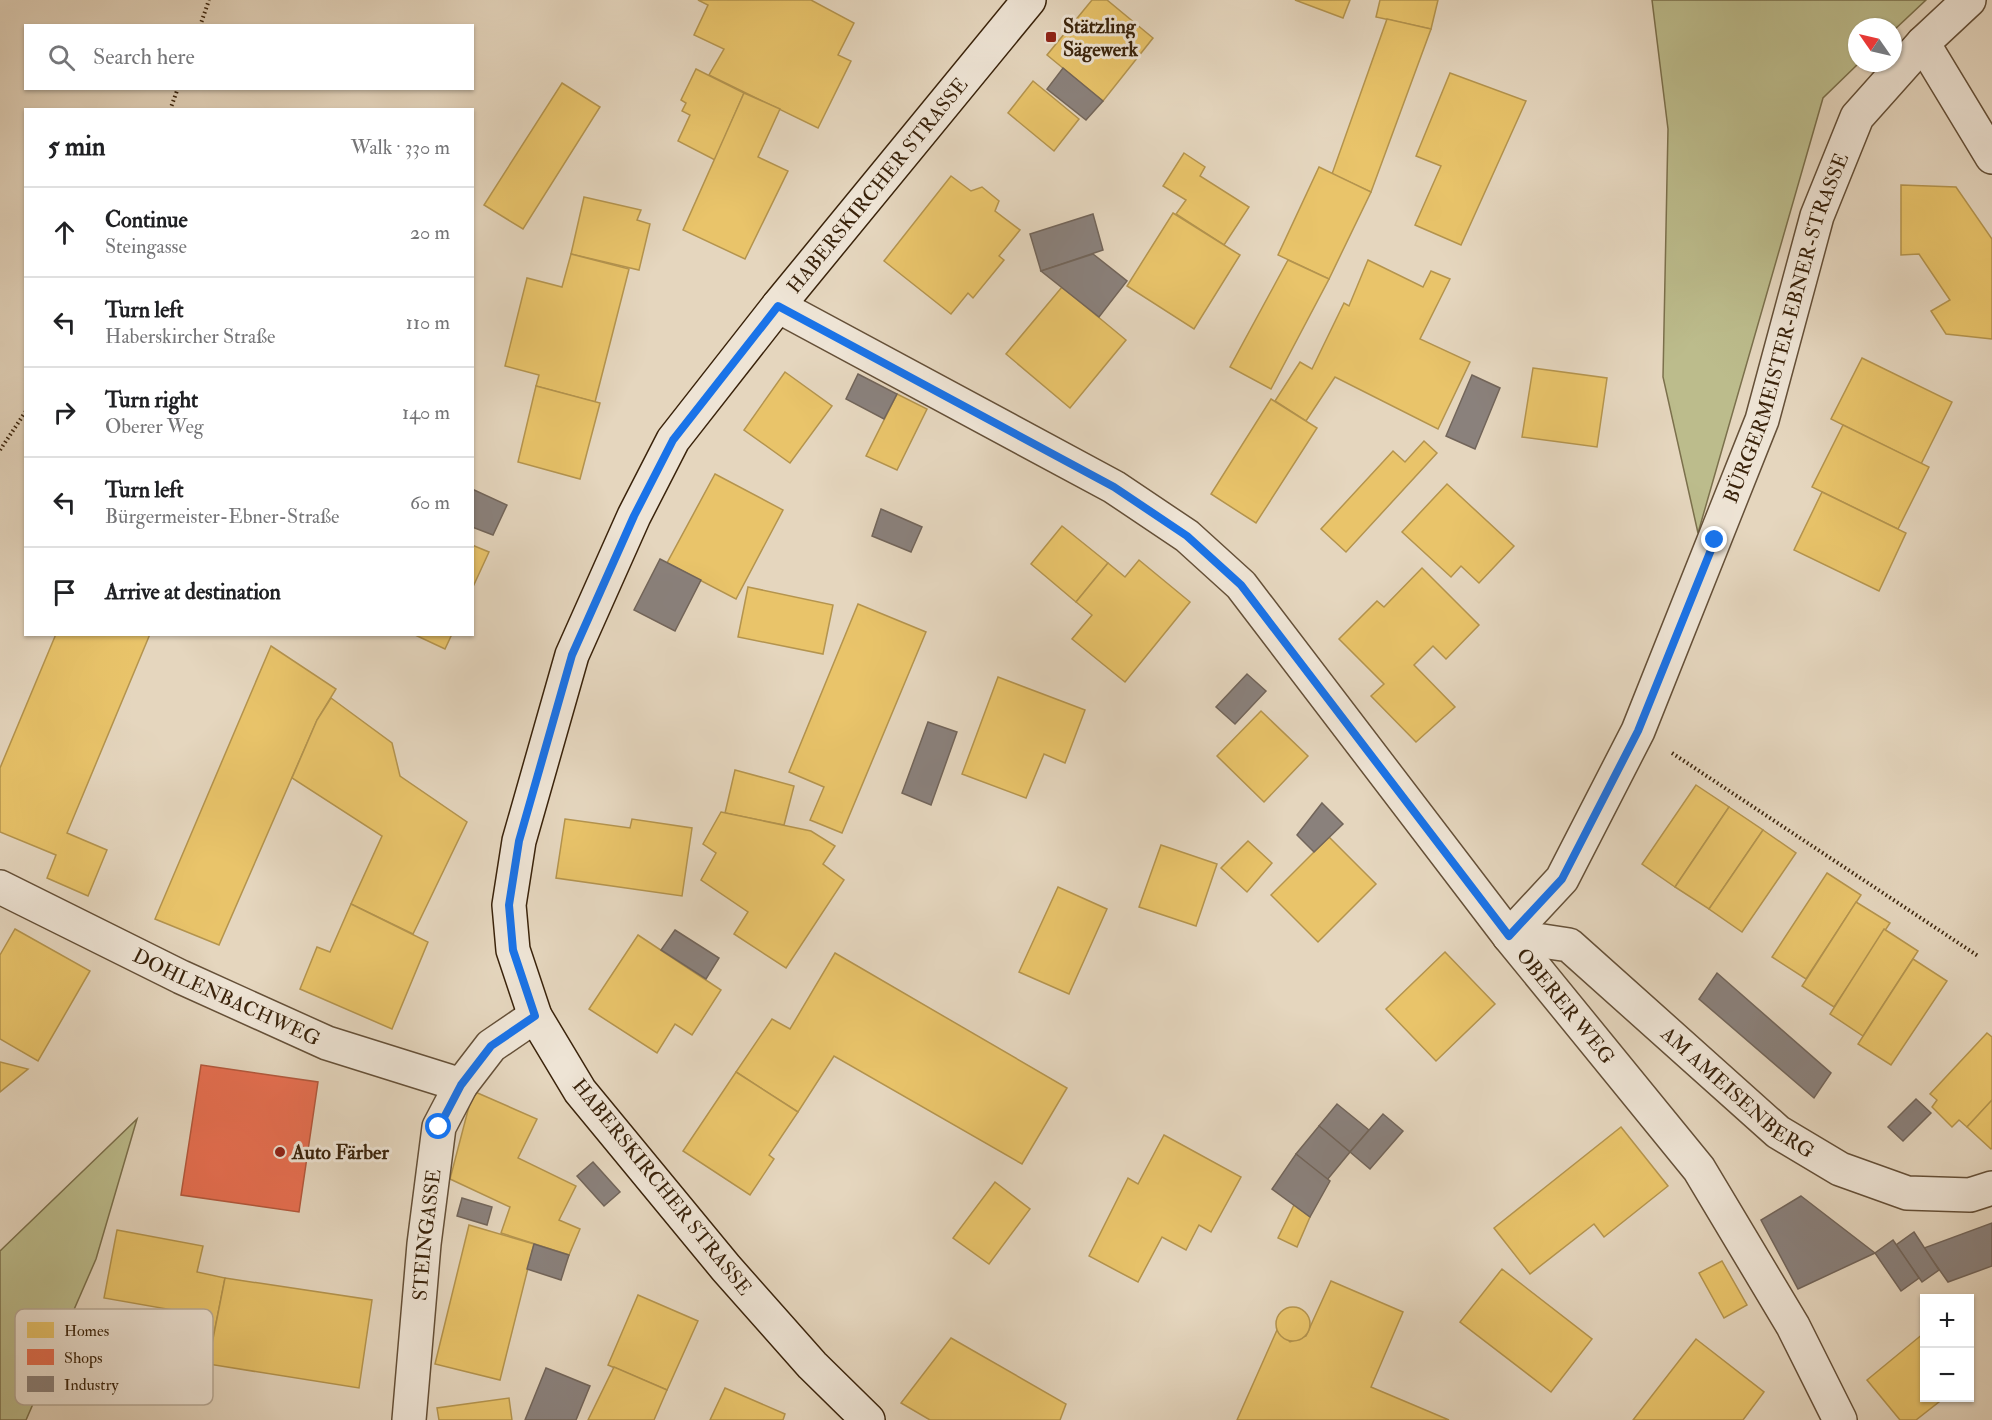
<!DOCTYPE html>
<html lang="en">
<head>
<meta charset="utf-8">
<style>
  body { margin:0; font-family:"IM FELL Double Pica",serif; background:#f2f2f2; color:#202124 }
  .controls { position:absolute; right:18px; bottom:18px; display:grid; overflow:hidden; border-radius:0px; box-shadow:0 2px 4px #0004 }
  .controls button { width:54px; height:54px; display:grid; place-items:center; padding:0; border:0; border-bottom:2px solid #e0e0e0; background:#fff; color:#202124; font:30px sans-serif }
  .compass { position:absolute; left:1848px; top:18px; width:54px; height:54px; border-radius:50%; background:#fff; box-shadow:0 2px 4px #0004; rotate:304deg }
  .stop { position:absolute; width:18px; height:18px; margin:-14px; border:4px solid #1a73e8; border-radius:50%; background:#fff }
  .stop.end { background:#1a73e8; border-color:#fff; box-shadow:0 2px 6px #0008 }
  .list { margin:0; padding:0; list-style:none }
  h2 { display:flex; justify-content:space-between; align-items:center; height:78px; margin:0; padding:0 24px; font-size:26px }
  h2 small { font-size:20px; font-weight:400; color:#757577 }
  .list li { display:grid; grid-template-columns:39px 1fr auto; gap:18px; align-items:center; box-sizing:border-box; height:90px; padding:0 24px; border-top:2px solid #e0e0e0 }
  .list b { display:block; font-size:22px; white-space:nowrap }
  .list p { margin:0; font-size:20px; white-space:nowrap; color:#757577 }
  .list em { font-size:20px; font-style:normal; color:#757577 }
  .icon { flex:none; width:33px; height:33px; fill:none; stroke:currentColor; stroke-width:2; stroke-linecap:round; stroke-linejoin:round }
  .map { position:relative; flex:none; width:1992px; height:1420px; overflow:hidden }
  .search { position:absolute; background:#fff; box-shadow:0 2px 4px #0004; left:24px; top:24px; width:450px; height:66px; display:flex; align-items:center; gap:15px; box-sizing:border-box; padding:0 21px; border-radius:0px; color:#757577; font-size:22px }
  .panel { position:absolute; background:#fff; box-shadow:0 2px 4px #0004; left:24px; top:108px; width:450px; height:528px; border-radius:0px }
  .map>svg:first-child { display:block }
  .green { fill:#bcbc8c; stroke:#7b704c; stroke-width:1.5 }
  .homes { fill:#e9c46a; stroke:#b4944e; stroke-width:1.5 }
  .shops { fill:#e76f51; stroke:#b3583c; stroke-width:1.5 }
  .industry { fill:#8a817c; stroke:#72655a; stroke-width:1.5 }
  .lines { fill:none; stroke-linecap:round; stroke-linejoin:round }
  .street-casing { stroke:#655038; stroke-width:36 }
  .secondary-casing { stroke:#3a230b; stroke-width:36 }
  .path { stroke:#3a230b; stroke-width:4; stroke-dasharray:1.5 3; stroke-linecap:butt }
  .street { stroke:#eee4d5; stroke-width:33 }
  .secondary { stroke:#eee4d5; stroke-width:33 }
  .route { stroke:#1a73e8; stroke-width:8 }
  .poi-dot { fill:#8f2418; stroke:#eee4d5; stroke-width:2 }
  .labels { text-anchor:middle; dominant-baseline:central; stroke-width:6; stroke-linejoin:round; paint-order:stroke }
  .poi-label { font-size:20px; font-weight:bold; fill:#3a230b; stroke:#eee4d5; text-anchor:start }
  .street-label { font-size:20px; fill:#3a230b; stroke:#eee4d5 }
  .key { fill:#eee4d5; stroke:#b8aa98; stroke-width:1.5 }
  .key-label { font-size:16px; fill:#3a230b }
</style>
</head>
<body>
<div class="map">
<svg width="1992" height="1420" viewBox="0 0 1992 1420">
  <rect width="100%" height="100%" fill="#e5d6be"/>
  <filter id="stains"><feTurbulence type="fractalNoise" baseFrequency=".00333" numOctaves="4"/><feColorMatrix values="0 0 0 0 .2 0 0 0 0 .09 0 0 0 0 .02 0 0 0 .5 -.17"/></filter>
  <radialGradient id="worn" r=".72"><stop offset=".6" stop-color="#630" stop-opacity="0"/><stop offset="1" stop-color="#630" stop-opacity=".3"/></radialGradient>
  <g class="green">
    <path d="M 1652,0 L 1926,0 L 1893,31 L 1893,27 L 1857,27 L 1857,63 L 1859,63 L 1823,98 L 1698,533 L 1663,377 L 1668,129 Z"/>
    <path d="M 137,1119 L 96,1259 L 26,1420 L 0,1420 L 0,1251 Z"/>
  </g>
  <g class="homes">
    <path d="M 698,0 L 811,0 L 854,23 L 838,55 L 851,61 L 818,128 L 709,75 L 724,49 L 694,35 L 708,5 Z"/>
    <path d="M 1092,0 L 1107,0 L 1153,38 L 1103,101 L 1047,55 Z"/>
    <path d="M 1295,0 L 1350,0 L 1343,18 Z"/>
    <path d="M 1380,0 L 1438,0 L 1431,29 L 1376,17 Z"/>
    <path d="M 1387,19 L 1431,29 L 1371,192 L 1332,174 Z"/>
    <path d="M 696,69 L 744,93 L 715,160 L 678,141 L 690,115 L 682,111 L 686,103 L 681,100 Z"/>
    <path d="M 1450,73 L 1526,101 L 1461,245 L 1415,225 L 1441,166 L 1416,156 Z"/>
    <path d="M 1033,81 L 1079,119 L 1054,151 L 1008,113 Z"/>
    <path d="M 562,83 L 600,107 L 523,229 L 484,205 Z"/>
    <path d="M 744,93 L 780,109 L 758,157 L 788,171 L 745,259 L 683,230 Z"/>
    <path d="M 1184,153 L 1205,167 L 1200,176 L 1249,207 L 1224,245 L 1176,214 L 1186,200 L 1163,186 Z"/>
    <path d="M 1319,167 L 1371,192 L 1329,279 L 1278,255 Z"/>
    <path d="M 951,176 L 971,191 L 982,187 L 999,201 L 995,211 L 1020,230 L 999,256 L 1004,260 L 973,298 L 968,293 L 951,314 L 884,261 Z"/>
    <path d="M 1901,185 L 1956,187 L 1992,239 L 1992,339 L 1946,334 L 1931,311 L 1950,300 L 1919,254 L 1901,255 Z"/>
    <path d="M 584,197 L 641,210 L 637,220 L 650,224 L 639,270 L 571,254 Z"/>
    <path d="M 1173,213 L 1240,255 L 1194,329 L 1127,286 Z"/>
    <path d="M 571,254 L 629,269 L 595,402 L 536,386 L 539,375 L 505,366 L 527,278 L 562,287 Z"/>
    <path d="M 1288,260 L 1329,279 L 1271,389 L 1230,367 Z"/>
    <path d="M 1368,260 L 1423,287 L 1431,271 L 1450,279 L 1420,339 L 1470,362 L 1438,429 L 1335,377 L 1306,421 L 1275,401 L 1300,362 L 1312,369 L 1344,303 L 1349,306 Z"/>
    <path d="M 1062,287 L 1126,340 L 1070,408 L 1006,354 Z"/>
    <path d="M 1862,358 L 1952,402 L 1921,464 L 1831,419 Z"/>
    <path d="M 1533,368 L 1607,378 L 1597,447 L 1522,437 Z"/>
    <path d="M 785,372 L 832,406 L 790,463 L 744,430 Z"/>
    <path d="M 536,386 L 600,403 L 580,479 L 518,462 Z"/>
    <path d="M 897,394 L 927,409 L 897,470 L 866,456 Z"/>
    <path d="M 1271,399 L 1317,428 L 1256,523 L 1211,494 Z"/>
    <path d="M 1843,425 L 1929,467 L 1898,529 L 1812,487 Z"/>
    <path d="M 1424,441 L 1437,453 L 1346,552 L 1321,529 L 1393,451 L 1405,462 Z"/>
    <path d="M 715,474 L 783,510 L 736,599 L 667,563 Z"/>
    <path d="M 1447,484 L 1514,546 L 1479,583 L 1461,566 L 1451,577 L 1402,532 Z"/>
    <path d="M 1822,492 L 1906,533 L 1879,591 L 1794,550 Z"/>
    <path d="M 1062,526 L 1108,563 L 1076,602 L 1031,564 Z"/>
    <path d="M 472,545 L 489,552 L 472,589 Z"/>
    <path d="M 1139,560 L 1190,602 L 1125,682 L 1072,639 L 1092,615 L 1076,602 L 1108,563 L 1125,577 Z"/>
    <path d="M 1422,568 L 1479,625 L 1446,659 L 1433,646 L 1414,665 L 1455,707 L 1416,742 L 1371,696 L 1384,684 L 1339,639 L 1377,601 L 1384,607 Z"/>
    <path d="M 748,587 L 833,605 L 823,654 L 738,637 Z"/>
    <path d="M 858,604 L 926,632 L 842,833 L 810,820 L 824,787 L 789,772 Z"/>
    <path d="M 56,634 L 150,634 L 67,833 L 107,850 L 88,896 L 47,878 L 56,855 L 0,832 L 0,768 Z"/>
    <path d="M 413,634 L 452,634 L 445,649 Z"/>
    <path d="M 271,646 L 336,689 L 317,720 L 219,945 L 155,919 Z"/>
    <path d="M 998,677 L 1085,710 L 1065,763 L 1044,754 L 1026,798 L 962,774 Z"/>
    <path d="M 331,698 L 392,743 L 400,776 L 467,822 L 413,934 L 351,904 L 382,836 L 292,778 L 317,720 Z"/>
    <path d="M 1261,711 L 1308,756 L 1264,802 L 1217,756 Z"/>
    <path d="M 735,770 L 794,786 L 784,825 L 725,813 Z"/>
    <path d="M 1696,785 L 1729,807 L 1675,887 L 1642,864 Z"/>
    <path d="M 1729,807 L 1763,830 L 1709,909 L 1675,887 Z"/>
    <path d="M 721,812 L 811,831 L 835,846 L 823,864 L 844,880 L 786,968 L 734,934 L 748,912 L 701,880 L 716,853 L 703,844 Z"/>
    <path d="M 565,819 L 630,828 L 632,819 L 692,828 L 682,896 L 556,878 Z"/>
    <path d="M 1763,830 L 1796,853 L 1742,932 L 1709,909 Z"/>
    <path d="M 1329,837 L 1376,884 L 1318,942 L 1271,895 Z"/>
    <path d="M 1248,841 L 1272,863 L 1247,892 L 1221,868 Z"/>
    <path d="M 1161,845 L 1217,864 L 1196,926 L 1139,907 Z"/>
    <path d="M 1827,873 L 1861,895 L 1806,979 L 1772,957 Z"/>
    <path d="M 1058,887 L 1107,909 L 1069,994 L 1019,972 Z"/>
    <path d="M 1856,902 L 1890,923 L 1834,1007 L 1802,986 Z"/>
    <path d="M 351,904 L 428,942 L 392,1029 L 300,989 L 317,947 L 330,952 Z"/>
    <path d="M 15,929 L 90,971 L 38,1061 L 0,1039 L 0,955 Z"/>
    <path d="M 1884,929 L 1918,951 L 1863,1036 L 1830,1014 Z"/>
    <path d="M 638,935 L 721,990 L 692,1035 L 675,1024 L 657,1053 L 589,1009 Z"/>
    <path d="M 1445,952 L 1495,1004 L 1436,1061 L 1386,1009 Z"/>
    <path d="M 835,953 L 1067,1088 L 1022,1164 L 834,1056 L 798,1112 L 736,1072 L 772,1019 L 790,1029 Z"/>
    <path d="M 1913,959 L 1947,981 L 1891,1065 L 1858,1044 Z"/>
    <path d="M 1987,1033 L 1992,1037 L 1992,1100 L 1967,1127 L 1959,1120 L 1952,1127 L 1932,1107 L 1937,1100 L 1930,1094 Z"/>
    <path d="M 0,1062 L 28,1069 L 0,1092 Z"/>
    <path d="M 736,1072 L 798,1112 L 769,1155 L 774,1159 L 750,1195 L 683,1151 Z"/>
    <path d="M 473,1091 L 537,1119 L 518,1158 L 576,1186 L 559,1220 L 580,1229 L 569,1255 L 501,1233 L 510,1207 L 450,1179 Z"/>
    <path d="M 1992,1100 L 1992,1148 L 1991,1149 L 1967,1127 Z"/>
    <path d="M 1621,1127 L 1668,1186 L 1604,1237 L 1594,1224 L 1530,1274 L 1494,1228 Z"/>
    <path d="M 1164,1135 L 1241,1177 L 1211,1232 L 1199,1225 L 1186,1250 L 1162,1237 L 1138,1282 L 1089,1256 L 1128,1178 L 1138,1184 Z"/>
    <path d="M 995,1182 L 1030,1209 L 989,1264 L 953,1238 Z"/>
    <path d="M 1294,1205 L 1310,1217 L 1297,1247 L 1278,1238 Z"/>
    <path d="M 469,1225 L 534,1244 L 500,1380 L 435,1364 Z"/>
    <path d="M 117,1230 L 203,1246 L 197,1272 L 225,1278 L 208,1364 L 164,1356 L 173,1310 L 104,1298 Z"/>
    <path d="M 1722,1261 L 1747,1305 L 1724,1318 L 1699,1273 Z"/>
    <path d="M 1502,1269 L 1592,1339 L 1551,1392 L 1460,1322 Z"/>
    <path d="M 225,1278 L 372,1300 L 359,1388 L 208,1364 Z"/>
    <path d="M 1331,1281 L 1403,1312 L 1371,1387 L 1449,1420 L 1237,1420 L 1277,1330 L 1290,1342 L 1306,1336 Z"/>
    <path d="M 638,1295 L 698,1321 L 667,1390 L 608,1365 Z"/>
    <circle cx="1293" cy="1324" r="17"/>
    <path d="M 1924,1333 L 1924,1398 L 1944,1398 L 1916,1420 L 1900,1420 L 1867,1380 Z"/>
    <path d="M 951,1338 L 1066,1404 L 1060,1420 L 930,1420 L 901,1403 Z"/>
    <path d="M 1696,1339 L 1764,1392 L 1743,1420 L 1633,1420 Z"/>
    <path d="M 614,1367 L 667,1390 L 654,1420 L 588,1420 Z"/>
    <path d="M 725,1388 L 785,1414 L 783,1420 L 710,1420 Z"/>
    <path d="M 509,1398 L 512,1420 L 439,1420 L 437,1408 Z"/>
  </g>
  <path class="shops" d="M 201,1065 L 318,1082 L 299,1212 L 181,1195 Z"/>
  <g class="industry">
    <path d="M 1063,68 L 1103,101 L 1086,120 L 1047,89 Z"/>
    <path d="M 1093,214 L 1103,250 L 1041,271 L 1030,234 Z"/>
    <path d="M 1093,254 L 1127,281 L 1099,317 L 1041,271 Z"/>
    <path d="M 858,374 L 897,394 L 884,419 L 846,399 Z"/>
    <path d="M 1472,375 L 1500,388 L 1475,449 L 1446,436 Z"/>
    <path d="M 472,489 L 507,505 L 493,535 L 472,527 Z"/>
    <path d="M 881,509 L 922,527 L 911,552 L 872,536 Z"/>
    <path d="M 660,559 L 701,580 L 675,631 L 634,610 Z"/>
    <path d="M 1247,674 L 1266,691 L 1235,724 L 1216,707 Z"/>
    <path d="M 928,722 L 957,732 L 931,805 L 902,793 Z"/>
    <path d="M 1322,803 L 1343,824 L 1314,852 L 1297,835 Z"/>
    <path d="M 675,930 L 719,958 L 706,979 L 661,950 Z"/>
    <path d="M 1717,973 L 1831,1073 L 1814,1098 L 1699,999 Z"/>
    <path d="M 1916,1099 L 1931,1113 L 1903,1141 L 1888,1127 Z"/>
    <path d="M 1337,1104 L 1369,1130 L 1350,1152 L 1319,1126 Z"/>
    <path d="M 1383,1114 L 1403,1131 L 1370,1169 L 1350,1152 Z"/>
    <path d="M 1319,1126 L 1350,1152 L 1327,1180 L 1296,1154 Z"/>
    <path d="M 1296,1154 L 1330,1181 L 1310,1217 L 1272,1189 Z"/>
    <path d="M 593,1162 L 620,1192 L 604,1206 L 577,1176 Z"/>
    <path d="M 1801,1196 L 1875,1253 L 1798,1289 L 1761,1220 Z"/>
    <path d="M 462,1198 L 492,1207 L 487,1225 L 457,1216 Z"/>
    <path d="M 1992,1223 L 1992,1266 L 1948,1282 L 1924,1248 Z"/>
    <path d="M 1914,1232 L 1939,1270 L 1922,1282 L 1896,1245 Z"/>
    <path d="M 1893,1240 L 1919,1278 L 1901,1291 L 1875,1253 Z"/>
    <path d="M 534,1244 L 569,1255 L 561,1280 L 527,1269 Z"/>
    <path d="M 546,1368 L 590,1386 L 576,1420 L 525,1420 Z"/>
  </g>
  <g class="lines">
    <defs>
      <g id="street">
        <path d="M 1923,43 L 1992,157"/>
        <path id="s1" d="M 778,306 L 1114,487 L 1187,536 L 1241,585 L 1509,936 L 1699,1169 L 1793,1326 L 1840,1420"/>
        <path id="s2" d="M 0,887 L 181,977 L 327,1043 L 461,1085"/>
        <path id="s3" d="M 1509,936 L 1562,879 L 1638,731 L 1762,420 L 1817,216 L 1857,117 L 1923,43 L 1969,0"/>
        <path id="s4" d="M 1509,936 L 1569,945 L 1778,1132 L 1840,1169 L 1907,1193 L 1970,1195 L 1992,1188"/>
        <path id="s5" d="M 409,1420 L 424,1244 L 439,1127 L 461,1085 L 491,1046 L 535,1016"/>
      </g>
      <g id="secondary">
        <path id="s6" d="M 868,1420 L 812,1365 L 726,1268 L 580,1091 L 535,1016 L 513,950 L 509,905 L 519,841 L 572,655 L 634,516 L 673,440 L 778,306 L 1029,0"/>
      </g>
    </defs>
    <use href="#street" class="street-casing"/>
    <use href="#secondary" class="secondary-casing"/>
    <g class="path">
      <path d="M 200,26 L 209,0"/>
      <path d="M 170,110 L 178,88"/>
      <path d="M 0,450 L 26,411"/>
      <path d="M 1672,753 L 1978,956"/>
    </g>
    <use href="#street" class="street"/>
    <use href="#secondary" class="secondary"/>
  </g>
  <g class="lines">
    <path class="route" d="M 439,1127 L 461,1085 L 491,1046 L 535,1016 L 513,950 L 509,905 L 519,841 L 572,655 L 634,516 L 673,440 L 778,306 L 1114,487 L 1187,536 L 1241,585 L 1509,936 L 1562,879 L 1638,731 L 1715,540"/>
  </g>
  <g class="poi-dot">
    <rect x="1045" y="31" width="12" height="12" rx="3"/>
    <circle cx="280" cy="1152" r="6"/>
  </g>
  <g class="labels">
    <g class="poi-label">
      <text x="1063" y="26">Stätzling<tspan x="1063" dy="23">Sägewerk</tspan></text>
      <text x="292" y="1152">Auto Färber</text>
    </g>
    <g class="street-label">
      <text stroke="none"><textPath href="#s6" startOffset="1462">HABERSKIRCHER STRASSE</textPath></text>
      <text stroke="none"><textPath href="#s3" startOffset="674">BÜRGERMEISTER-EBNER-STRASSE</textPath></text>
      <text stroke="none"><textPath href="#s2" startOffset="252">DOHLENBACHWEG</textPath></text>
      <text stroke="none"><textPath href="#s1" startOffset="1074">OBERER WEG</textPath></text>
      <text stroke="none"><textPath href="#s4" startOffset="285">AM AMEISENBERG</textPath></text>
      <text transform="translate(662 1187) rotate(51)">HABERSKIRCHER STRASSE</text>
      <text stroke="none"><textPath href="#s5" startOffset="186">STEINGASSE</textPath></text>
    </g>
  </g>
  <rect x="15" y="1309" width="198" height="96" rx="9" class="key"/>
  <rect x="27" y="1322" width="27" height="16" fill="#e9c46a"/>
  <rect x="27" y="1349" width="27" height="16" fill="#e76f51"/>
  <rect x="27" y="1376" width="27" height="16" fill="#8a817c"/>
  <g class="key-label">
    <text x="64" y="1336">Homes</text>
    <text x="64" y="1363">Shops</text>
    <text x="64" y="1390">Industry</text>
  </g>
  <rect width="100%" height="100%" filter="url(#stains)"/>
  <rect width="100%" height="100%" fill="url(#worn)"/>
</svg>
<div class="controls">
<button>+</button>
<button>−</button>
</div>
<svg class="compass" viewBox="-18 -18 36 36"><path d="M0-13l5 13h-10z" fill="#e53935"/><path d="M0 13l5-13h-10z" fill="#757577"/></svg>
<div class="stop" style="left:439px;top:1127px"></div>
<div class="stop end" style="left:1715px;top:540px"></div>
<div class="search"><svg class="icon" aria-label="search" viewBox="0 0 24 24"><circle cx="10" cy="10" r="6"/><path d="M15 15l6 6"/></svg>Search here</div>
<section class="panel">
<h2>5 min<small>Walk · 330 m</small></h2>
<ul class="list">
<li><svg class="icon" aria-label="ahead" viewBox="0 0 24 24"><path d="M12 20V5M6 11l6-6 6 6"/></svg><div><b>Continue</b><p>Steingasse</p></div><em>20 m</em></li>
<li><svg class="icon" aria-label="left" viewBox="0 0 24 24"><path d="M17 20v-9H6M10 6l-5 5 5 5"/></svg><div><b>Turn left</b><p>Haberskircher Straße</p></div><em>110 m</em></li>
<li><svg class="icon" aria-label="right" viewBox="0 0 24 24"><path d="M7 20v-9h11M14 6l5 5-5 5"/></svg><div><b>Turn right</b><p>Oberer Weg</p></div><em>140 m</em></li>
<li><svg class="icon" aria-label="left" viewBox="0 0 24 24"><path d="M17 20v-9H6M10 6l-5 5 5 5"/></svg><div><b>Turn left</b><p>Bürgermeister-Ebner-Straße</p></div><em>60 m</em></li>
<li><svg class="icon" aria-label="arrive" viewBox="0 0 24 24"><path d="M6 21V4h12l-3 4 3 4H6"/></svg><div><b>Arrive at destination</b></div></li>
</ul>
</section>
</div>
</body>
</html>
